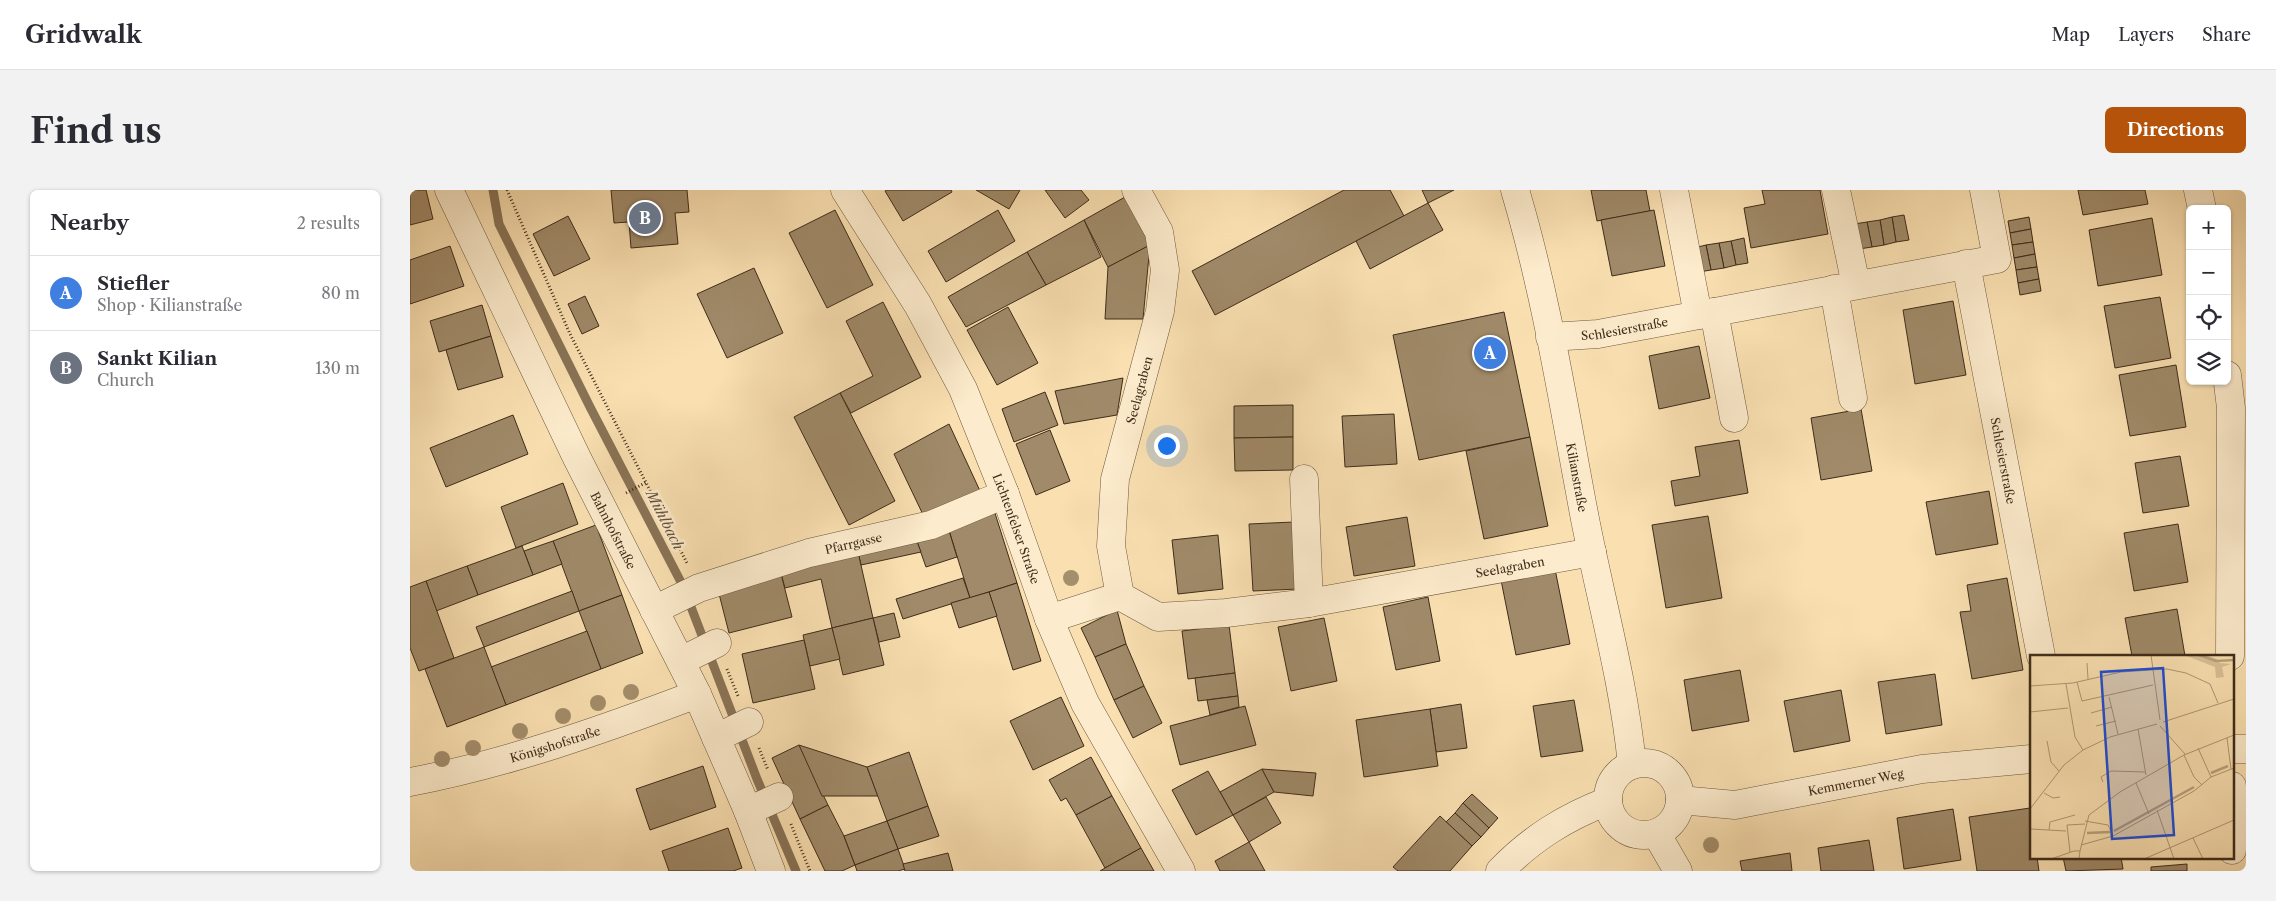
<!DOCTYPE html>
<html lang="en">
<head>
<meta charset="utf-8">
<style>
  body { margin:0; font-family:"Libre Caslon Text",serif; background:#f2f2f3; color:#2b2b33 }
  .controls { position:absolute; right:15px; top:15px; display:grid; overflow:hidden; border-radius:8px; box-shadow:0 1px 4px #0004 }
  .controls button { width:45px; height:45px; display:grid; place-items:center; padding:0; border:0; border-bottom:1px solid #e1e1e2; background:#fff; color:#2b2b33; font:25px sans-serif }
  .you { position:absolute; left:756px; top:255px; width:18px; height:18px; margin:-12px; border:4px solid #fff; border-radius:50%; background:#1a73e8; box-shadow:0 0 0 8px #1a73e833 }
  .badge { display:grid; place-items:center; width:32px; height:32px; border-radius:50%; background:#b45309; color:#fff; font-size:16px; font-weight:700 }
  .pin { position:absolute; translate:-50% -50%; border:2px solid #fff; box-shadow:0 1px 5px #0006 }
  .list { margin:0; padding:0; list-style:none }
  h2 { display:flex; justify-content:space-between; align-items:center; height:65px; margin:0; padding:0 20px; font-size:21px }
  h2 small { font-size:16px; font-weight:400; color:#7c7c81 }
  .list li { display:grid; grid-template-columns:32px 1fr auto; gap:15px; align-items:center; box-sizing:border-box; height:75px; padding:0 20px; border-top:1px solid #e1e1e2 }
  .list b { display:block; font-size:19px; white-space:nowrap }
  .list p { margin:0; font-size:16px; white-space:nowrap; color:#7c7c81 }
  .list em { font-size:16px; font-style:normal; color:#7c7c81 }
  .icon { flex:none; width:28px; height:28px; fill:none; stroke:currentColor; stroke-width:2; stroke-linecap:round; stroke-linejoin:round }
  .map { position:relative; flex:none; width:1836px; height:681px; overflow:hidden; border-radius:8px }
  header { display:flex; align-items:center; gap:30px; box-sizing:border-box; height:70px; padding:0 25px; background:#fff; border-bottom:1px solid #e1e1e2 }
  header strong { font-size:24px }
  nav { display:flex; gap:28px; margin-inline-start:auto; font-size:18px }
  .intro { display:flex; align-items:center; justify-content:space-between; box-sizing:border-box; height:120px; padding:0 30px }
  h1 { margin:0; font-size:35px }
  .button { padding:12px 22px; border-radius:8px; background:#b45309; color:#fff; font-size:18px; font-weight:700 }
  main { display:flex; gap:30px; padding:0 30px }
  aside { flex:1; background:#fff; border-radius:8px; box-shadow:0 1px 4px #0004 }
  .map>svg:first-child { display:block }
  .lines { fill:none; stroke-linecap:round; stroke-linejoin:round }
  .stream { stroke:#897356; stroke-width:9 }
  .building { fill:#a08a69; stroke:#3f2c1a }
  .minor-casing { stroke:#6e5940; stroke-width:29 }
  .path { stroke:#3f2c1a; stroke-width:3; stroke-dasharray:1 2.5; stroke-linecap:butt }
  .minor { stroke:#fcebcc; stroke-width:28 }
  .tree { fill:#a48e6c }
  .labels { text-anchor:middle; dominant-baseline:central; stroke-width:5; stroke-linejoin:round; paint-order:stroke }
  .street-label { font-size:12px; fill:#3f2c1a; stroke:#fcebcc }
  .water-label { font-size:14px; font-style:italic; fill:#645038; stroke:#fcebcc }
  .inset-river { fill:none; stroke:#baa37e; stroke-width:2.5 }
  .inset-road { fill:none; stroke:#af9875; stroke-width:1 }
  .view { fill:#1d4ed8; fill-opacity:0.15; stroke:#1d4ed8; stroke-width:2.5 }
  .inset-edge { fill:none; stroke:#3f2c1a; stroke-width:2.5 }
</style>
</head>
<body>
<header>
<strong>Gridwalk</strong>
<nav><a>Map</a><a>Layers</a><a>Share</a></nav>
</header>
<div class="intro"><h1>Find us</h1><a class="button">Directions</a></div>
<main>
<aside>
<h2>Nearby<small>2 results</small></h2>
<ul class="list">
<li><span class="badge" style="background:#3f7fe0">A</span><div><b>Stiefler</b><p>Shop · Kilianstraße</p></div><em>80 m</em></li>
<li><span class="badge" style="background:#6b7280">B</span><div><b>Sankt Kilian</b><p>Church</p></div><em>130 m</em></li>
</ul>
</aside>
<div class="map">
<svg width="1836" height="681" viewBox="0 0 1836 681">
  <rect width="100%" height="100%" fill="#fae0b1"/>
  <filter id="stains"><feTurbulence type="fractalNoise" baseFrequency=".004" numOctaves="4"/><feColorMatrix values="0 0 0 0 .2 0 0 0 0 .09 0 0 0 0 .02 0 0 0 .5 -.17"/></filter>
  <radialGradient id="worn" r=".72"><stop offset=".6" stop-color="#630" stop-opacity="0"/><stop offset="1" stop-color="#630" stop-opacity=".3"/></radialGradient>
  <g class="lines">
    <path class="stream" d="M 83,0 L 89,34 L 180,217 L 273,396 L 347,589 L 386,681"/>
  </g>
  <g class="building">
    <path d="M 0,0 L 16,0 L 23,29 L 0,35 Z"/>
    <path d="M 201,0 L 277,0 L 279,22 L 265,23 L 268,54 L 221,58 L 219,32 L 204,33 Z"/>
    <path d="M 477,0 L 541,0 L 542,2 L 493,31 L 475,1 Z"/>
    <path d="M 566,0 L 610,0 L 599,19 Z"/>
    <path d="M 635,0 L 671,0 L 679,10 L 655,28 Z"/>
    <path d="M 934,0 L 980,0 L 994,26 L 805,125 L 782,81 Z"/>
    <path d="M 1012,0 L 1044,0 L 1018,13 Z"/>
    <path d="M 1181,0 L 1236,0 L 1240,21 L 1187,31 Z"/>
    <path d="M 1352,0 L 1410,0 L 1418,44 L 1341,58 L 1334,18 L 1355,14 Z"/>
    <path d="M 1668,0 L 1735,0 L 1738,14 L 1673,25 Z"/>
    <path d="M 715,7 L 740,55 L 698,77 L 674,30 Z"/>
    <path d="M 1018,13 L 1033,40 L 960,79 L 946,51 Z"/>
    <path d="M 425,20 L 463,95 L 417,118 L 379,43 Z"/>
    <path d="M 588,20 L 605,51 L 536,92 L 518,61 Z"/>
    <path d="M 1244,20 L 1255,76 L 1202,86 L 1191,30 Z"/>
    <path d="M 1494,25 L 1499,50 L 1486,52 L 1482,27 Z"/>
    <path d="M 158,26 L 180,69 L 144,86 L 123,44 Z"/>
    <path d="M 1482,27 L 1486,52 L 1474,55 L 1470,30 Z"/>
    <path d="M 1619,27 L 1621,39 L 1600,43 L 1598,31 Z"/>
    <path d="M 1742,28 L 1752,85 L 1688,96 L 1679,40 Z"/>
    <path d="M 674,30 L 691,67 L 636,95 L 617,62 Z"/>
    <path d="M 1470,30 L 1474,55 L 1462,57 L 1457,32 Z"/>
    <path d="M 1457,32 L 1462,57 L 1449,59 L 1444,34 Z"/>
    <path d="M 1621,39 L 1623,52 L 1602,55 L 1600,43 Z"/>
    <path d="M 1334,48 L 1338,73 L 1326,75 L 1321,51 Z"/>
    <path d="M 1321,51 L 1326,75 L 1314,78 L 1309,53 Z"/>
    <path d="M 1623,52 L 1625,64 L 1604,68 L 1602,55 Z"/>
    <path d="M 1309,53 L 1314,78 L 1301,80 L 1296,55 Z"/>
    <path d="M 740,55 L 733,129 L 695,129 L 698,77 Z"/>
    <path d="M 1296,55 L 1301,80 L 1289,82 L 1284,58 Z"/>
    <path d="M 40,56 L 54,96 L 0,114 L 0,70 Z"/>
    <path d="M 617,62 L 636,95 L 556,137 L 538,107 Z"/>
    <path d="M 1625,64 L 1627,77 L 1606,80 L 1604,68 Z"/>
    <path d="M 1627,77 L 1629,89 L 1608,93 L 1606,80 Z"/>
    <path d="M 344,78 L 373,143 L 317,168 L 287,104 Z"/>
    <path d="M 1629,89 L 1631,101 L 1610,105 L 1608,93 Z"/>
    <path d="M 175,106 L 189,136 L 172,144 L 158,114 Z"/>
    <path d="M 1750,107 L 1761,168 L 1705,178 L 1694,116 Z"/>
    <path d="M 1543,111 L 1556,185 L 1505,194 L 1493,120 Z"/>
    <path d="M 473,112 L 511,187 L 441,223 L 430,203 L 463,186 L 436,131 Z"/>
    <path d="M 72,115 L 81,146 L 29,162 L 20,131 Z"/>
    <path d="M 598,117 L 628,173 L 587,195 L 557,140 Z"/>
    <path d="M 1094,122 L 1120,247 L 1009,270 L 983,145 Z"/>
    <path d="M 81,146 L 93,187 L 48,200 L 36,160 Z"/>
    <path d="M 1289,156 L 1300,208 L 1249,219 L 1239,166 Z"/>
    <path d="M 1766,175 L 1776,237 L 1720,246 L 1709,185 Z"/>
    <path d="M 713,188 L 707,225 L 654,234 L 645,201 Z"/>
    <path d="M 635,202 L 648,235 L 604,252 L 592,219 Z"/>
    <path d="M 430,203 L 485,311 L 439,335 L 384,227 Z"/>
    <path d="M 883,215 L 883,247 L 824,248 L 824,216 Z"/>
    <path d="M 1451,219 L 1462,281 L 1411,290 L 1401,228 Z"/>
    <path d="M 984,224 L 987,274 L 935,277 L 932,226 Z"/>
    <path d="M 103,225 L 118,264 L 36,297 L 20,258 Z"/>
    <path d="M 539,234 L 571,303 L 517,333 L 484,264 Z"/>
    <path d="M 640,240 L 660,291 L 626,305 L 606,254 Z"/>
    <path d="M 883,247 L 883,280 L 825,281 L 824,248 Z"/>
    <path d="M 1120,247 L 1138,336 L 1074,349 L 1056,261 Z"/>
    <path d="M 1329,250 L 1338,303 L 1265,316 L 1261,291 L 1290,286 L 1285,257 Z"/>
    <path d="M 1770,266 L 1779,316 L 1733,323 L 1725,273 Z"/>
    <path d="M 153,293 L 168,334 L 106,358 L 91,317 Z"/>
    <path d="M 1579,301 L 1588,354 L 1526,365 L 1516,312 Z"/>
    <path d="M 584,320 L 607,393 L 560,408 L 537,334 Z"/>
    <path d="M 1298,326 L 1312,408 L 1256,418 L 1242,335 Z"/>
    <path d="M 997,327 L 1005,376 L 944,386 L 936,337 Z"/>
    <path d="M 884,332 L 888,399 L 843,401 L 839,334 Z"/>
    <path d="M 537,334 L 547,367 L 516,377 L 505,346 Z"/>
    <path d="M 1768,334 L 1778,392 L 1724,401 L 1714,343 Z"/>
    <path d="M 186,335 L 212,405 L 169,421 L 143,351 Z"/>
    <path d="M 808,345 L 813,399 L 768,404 L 762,350 Z"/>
    <path d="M 505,346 L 511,362 L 451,375 L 448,362 Z"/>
    <path d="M 143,351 L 152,374 L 123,385 L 114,361 Z"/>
    <path d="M 112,356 L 123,385 L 68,405 L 57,376 Z"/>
    <path d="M 448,362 L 463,428 L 422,438 L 411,389 L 375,398 L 370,380 Z"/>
    <path d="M 57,376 L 68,405 L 26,421 L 16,391 Z"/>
    <path d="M 1145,379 L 1160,454 L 1106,465 L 1091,390 Z"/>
    <path d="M 370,380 L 382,427 L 319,443 L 307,396 Z"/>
    <path d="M 553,388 L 560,408 L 493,429 L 486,409 Z"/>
    <path d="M 1597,388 L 1613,480 L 1562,489 L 1550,422 L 1561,421 L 1557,395 Z"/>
    <path d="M 16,391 L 44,468 L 9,481 L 0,458 L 0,397 Z"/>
    <path d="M 607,393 L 631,471 L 603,480 L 579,402 Z"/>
    <path d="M 162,401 L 169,421 L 74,457 L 66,437 Z"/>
    <path d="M 579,402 L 587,426 L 549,438 L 541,413 Z"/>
    <path d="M 212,405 L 233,463 L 191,479 L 169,421 Z"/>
    <path d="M 1018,407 L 1030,471 L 986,480 L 973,417 Z"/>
    <path d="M 1767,419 L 1775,466 L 1722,466 L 1715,428 Z"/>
    <path d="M 707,420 L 716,454 L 685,467 L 671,438 Z"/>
    <path d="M 484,423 L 490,447 L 469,452 L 463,428 Z"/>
    <path d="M 463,428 L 474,475 L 433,485 L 422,438 Z"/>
    <path d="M 914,428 L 927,491 L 881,501 L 868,437 Z"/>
    <path d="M 819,435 L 825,483 L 778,489 L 772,441 Z"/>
    <path d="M 422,438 L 430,469 L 400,476 L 393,445 Z"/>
    <path d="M 177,441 L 191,479 L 96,515 L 81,477 Z"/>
    <path d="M 394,450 L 405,499 L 343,513 L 332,464 Z"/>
    <path d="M 716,454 L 734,496 L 704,510 L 685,467 Z"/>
    <path d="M 74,457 L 96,515 L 37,537 L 15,479 Z"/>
    <path d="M 1330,480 L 1339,531 L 1282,541 L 1274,490 Z"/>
    <path d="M 825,483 L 828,506 L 788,511 L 785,488 Z"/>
    <path d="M 1525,484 L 1532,535 L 1476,544 L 1468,492 Z"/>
    <path d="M 734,496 L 752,533 L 723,548 L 704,510 Z"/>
    <path d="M 1431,500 L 1440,551 L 1384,562 L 1374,511 Z"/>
    <path d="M 828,506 L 829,517 L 800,525 L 797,510 Z"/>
    <path d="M 651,507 L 674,556 L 623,580 L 600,531 Z"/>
    <path d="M 1164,510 L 1173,561 L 1131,567 L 1123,516 Z"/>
    <path d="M 1051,514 L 1057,558 L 1026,562 L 1020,519 Z"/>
    <path d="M 835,516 L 846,555 L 770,575 L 760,536 Z"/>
    <path d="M 1020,519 L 1028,576 L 954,587 L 946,530 Z"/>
    <path d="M 389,555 L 418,615 L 390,629 L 362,568 Z"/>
    <path d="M 389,555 L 457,577 L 468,606 L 412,606 Z"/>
    <path d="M 499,562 L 518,616 L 477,631 L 457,577 Z"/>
    <path d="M 681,567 L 702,606 L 666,625 L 656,608 L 651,611 L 639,590 Z"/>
    <path d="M 293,576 L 306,617 L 240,640 L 226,599 Z"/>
    <path d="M 852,579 L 864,602 L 823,625 L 810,602 Z"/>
    <path d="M 852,579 L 906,583 L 903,606 L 864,602 Z"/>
    <path d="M 798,581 L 823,625 L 786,645 L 762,600 Z"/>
    <path d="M 1062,604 L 1088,628 L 1079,638 L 1053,613 Z"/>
    <path d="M 702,606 L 731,658 L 695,678 L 666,625 Z"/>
    <path d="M 856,607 L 871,633 L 839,652 L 823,625 Z"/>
    <path d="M 1053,613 L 1079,638 L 1071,647 L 1045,623 Z"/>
    <path d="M 418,615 L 434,646 L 445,675 L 432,681 L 415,681 L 390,629 Z"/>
    <path d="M 518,616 L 529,646 L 488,659 L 477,631 Z"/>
    <path d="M 1620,618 L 1621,667 L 1627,667 L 1629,681 L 1567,681 L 1559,627 Z"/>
    <path d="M 1543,619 L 1551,670 L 1494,679 L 1487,628 Z"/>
    <path d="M 1045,623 L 1071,647 L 1062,656 L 1036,632 Z"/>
    <path d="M 1030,626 L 1062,656 L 1040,681 L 988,681 L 983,677 Z"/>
    <path d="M 477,631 L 488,659 L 445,675 L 434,646 Z"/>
    <path d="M 318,638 L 332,678 L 323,681 L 259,681 L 252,661 Z"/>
    <path d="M 1459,650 L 1464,681 L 1411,681 L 1408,658 Z"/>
    <path d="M 839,652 L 855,681 L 810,681 L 805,671 Z"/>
    <path d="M 731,658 L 744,681 L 690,681 L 695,678 Z"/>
    <path d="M 488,659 L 495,679 L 488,681 L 447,681 L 445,675 Z"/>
    <path d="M 538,663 L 543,681 L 495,681 L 493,674 Z"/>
    <path d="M 1380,663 L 1382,681 L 1332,681 L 1330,671 Z"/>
    <path d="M 1653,667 L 1711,667 L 1713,679 L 1656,681 Z"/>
    <path d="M 1777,674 L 1777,681 L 1741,681 L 1741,677 Z"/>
  </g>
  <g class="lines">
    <defs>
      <g id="minor">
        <path id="s1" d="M 39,0 L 167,268 L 287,504 L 338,621 L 361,681"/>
        <path id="s2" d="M 435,0 L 508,115 L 553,199 L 595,304 L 639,429 L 675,513 L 771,681"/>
        <path id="s3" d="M 1105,0 C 1137,107 1154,219 1175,329 C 1191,411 1214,492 1222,575"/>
        <path d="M 1264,0 L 1288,125"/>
        <path d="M 1426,0 L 1446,95"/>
        <path d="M 1788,0 L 1792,19"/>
        <path id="s4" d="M 1556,74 L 1631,466"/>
        <path d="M 1424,99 L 1443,208"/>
        <path d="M 1304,122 L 1324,228"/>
        <path id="s5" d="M 1140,147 L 1188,144 L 1587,69 L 1574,0"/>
        <path d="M 1817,185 L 1821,218 L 1820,466"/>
        <path d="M 894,289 L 899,413"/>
        <path id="s6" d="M 710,406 L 701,356 L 705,289 L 750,121 L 755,80 L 749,42 L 726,0"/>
        <path id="s7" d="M 244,420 L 289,398 L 399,363 L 521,335 L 595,304"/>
        <path id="s8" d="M 639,429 L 710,406 L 748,427 L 816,423 L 899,413 L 1182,362"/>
        <path d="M 271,471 L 307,453"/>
        <path d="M 306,548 L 339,532"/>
        <path d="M 1822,559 L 1836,559"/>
        <circle cx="1234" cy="609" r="36"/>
        <path id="s9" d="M 0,592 C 96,574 195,539 287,504"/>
        <path d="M 1822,596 L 1822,660"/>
        <path id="s10" d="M 1270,610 L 1325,615 L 1512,579 L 1621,569"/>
        <path d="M 338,621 L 369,607"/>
        <path d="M 1246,643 L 1268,681"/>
        <path d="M 1090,681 C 1122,648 1156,627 1198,611"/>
      </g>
    </defs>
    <use href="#minor" class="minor-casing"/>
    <g class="path">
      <path d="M 97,0 L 160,144 L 277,373"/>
      <path d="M 216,303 L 237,292"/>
      <path d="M 317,479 L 328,506"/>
      <path d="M 349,558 L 358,580"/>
      <path d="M 381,634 L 400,681"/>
    </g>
    <use href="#minor" class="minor"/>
  </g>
  <g class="tree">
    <circle cx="661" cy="388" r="8"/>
    <circle cx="221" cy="502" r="8"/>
    <circle cx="188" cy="513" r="8"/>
    <circle cx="153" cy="526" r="8"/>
    <circle cx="110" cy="541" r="8"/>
    <circle cx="63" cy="558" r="8"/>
    <circle cx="32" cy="569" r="8"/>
    <circle cx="1301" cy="655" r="8"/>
  </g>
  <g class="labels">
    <g class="street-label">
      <text stroke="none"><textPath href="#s5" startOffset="75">Schlesierstraße</textPath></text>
      <text stroke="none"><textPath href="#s6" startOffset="210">Seelagraben</textPath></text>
      <text stroke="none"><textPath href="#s4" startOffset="200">Schlesierstraße</textPath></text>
      <text stroke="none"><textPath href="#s3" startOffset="294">Kilianstraße</textPath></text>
      <text stroke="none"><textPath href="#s2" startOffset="381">Lichtenfelser Straße</textPath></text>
      <text stroke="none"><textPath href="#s1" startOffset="378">Bahnhofstraße</textPath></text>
      <text stroke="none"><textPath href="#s7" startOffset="211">Pfarrgasse</textPath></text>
      <text stroke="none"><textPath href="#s8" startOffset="474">Seelagraben</textPath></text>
      <text stroke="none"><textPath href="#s9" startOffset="150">Königshofstraße</textPath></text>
      <text stroke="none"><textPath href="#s10" startOffset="178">Kemmerner Weg</textPath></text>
    </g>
    <g class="water-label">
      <text transform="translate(255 330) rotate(63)">Mühlbach</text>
    </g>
  </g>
  <g transform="translate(1620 465)">
    <rect width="204" height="204" fill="#fae0b1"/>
    <path d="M 154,0 L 175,0 L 187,4 L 190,8 L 201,9 L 192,12 L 194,22 L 186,23 L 185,12 Z" fill="#dac197"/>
    <path class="inset-river" d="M 169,0 L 186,6 L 204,5M 181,118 L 198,111M 84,176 L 164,132M 57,178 L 80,177"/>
    <path class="inset-road" d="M 121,0 L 130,65M 57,8 L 58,24M 47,27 L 52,46 L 123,30M 36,29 L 45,82 L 53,95M 0,31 L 43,28 L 91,17 L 137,14 L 156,18 L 180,29 L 188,48M 79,42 L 88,79M 0,57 L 38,53M 61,58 L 82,52M 133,67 L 204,44M 66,71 L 86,66M 130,71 L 155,99M 108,74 L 116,120M 197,83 L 201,114M 17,86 L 21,107 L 29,116M 168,93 L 181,122M 154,100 L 164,122 L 172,130M 73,127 L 71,122 L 81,116 L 115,117M 106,128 L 119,159M 14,138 L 23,143 L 30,142M 0,154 L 34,110 L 53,95 L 80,82 L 127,69M 127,155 L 144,204M 55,166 L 78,170 L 83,181M 0,174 L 36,176M 19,175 L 20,167 L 45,160M 163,183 L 173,204M 51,190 L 83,181 L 164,136 L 181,122 L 204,113M 50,196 L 59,160 L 90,137 L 154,100 L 204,80M 40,197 L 37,170 L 55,169M 21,204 L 44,196 L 50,196 L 49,204M 114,204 L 204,165"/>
    <path class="view" d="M 133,13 L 144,180 L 82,184 L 71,17 Z"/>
    <rect width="204" height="204" class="inset-edge"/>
  </g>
  <rect width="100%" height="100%" filter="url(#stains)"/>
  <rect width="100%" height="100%" fill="url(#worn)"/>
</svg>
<div class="controls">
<button>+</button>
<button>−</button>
<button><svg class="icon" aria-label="locate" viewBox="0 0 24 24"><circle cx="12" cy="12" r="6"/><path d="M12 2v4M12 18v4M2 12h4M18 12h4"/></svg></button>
<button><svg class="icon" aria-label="layers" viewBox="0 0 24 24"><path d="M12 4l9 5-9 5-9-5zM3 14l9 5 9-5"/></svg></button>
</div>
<div class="you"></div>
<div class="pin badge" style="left:1080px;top:163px;background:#3f7fe0">A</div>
<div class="pin badge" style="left:235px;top:28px;background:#6b7280">B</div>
</div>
</main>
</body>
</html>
